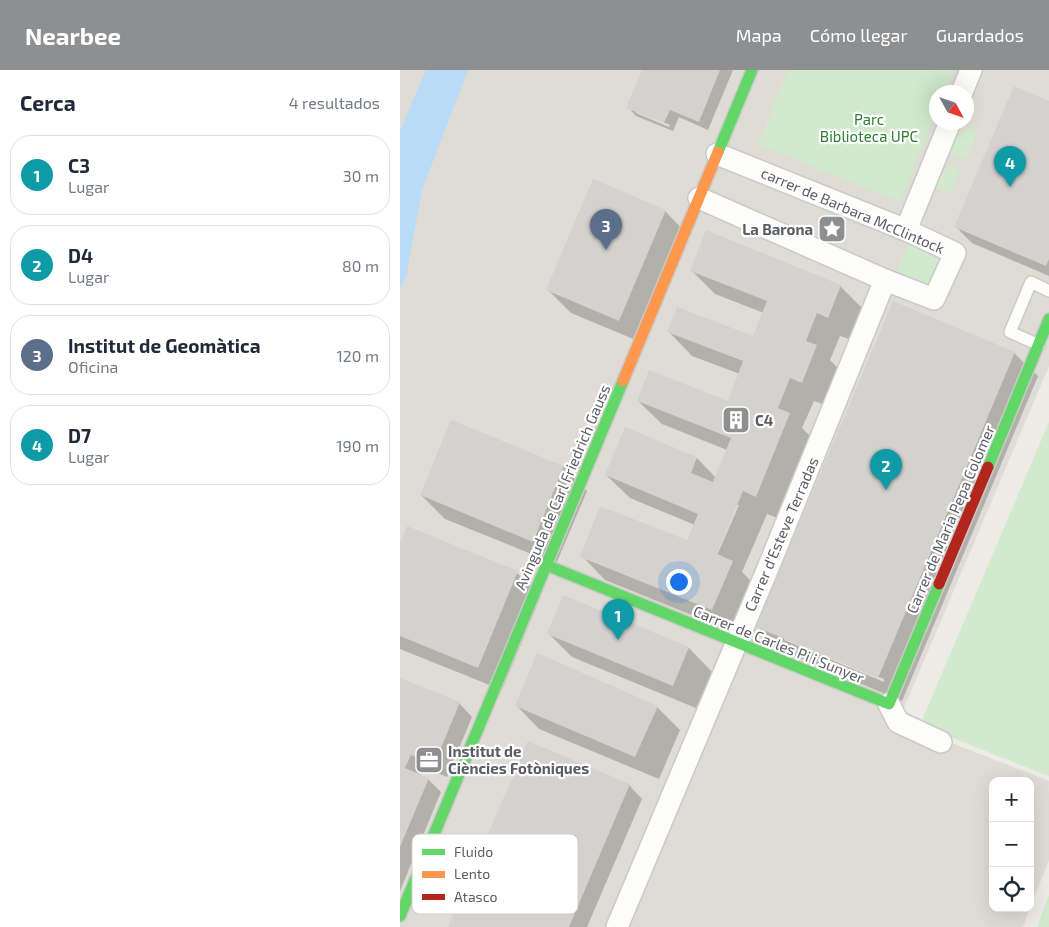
<!DOCTYPE html>
<html lang="es">
<head>
<meta charset="utf-8">
<style>
  body { margin:0; font-family:"Exo 2",sans-serif; background:#f2f2f3; color:#1f2937 }
  .controls { position:absolute; right:15px; bottom:15px; display:grid; overflow:hidden; border-radius:10px; box-shadow:0 5px 20px #0002 }
  .controls button { width:45px; height:45px; display:grid; place-items:center; padding:0; border:0; border-bottom:1px solid #e0e1e3; background:#fff; color:#1f2937; font:25px sans-serif }
  .compass { position:absolute; left:529px; top:15px; width:45px; height:45px; border-radius:50%; background:#fff; box-shadow:0 5px 20px #0002; rotate:130deg }
  .you { position:absolute; left:278px; top:511px; width:18px; height:18px; margin:-12px; border:4px solid #fff; border-radius:50%; background:#1a73e8; box-shadow:0 0 0 8px #1a73e833 }
  .badge { display:grid; place-items:center; width:32px; height:32px; border-radius:50%; background:#8d8f91; color:#fff; font-size:16px; font-weight:700 }
  .pin { position:absolute; translate:-50% -41px; filter:drop-shadow(0 1px 2px #0008) }
  .pin::after { content:''; position:absolute; top:26px; width:18px; height:15px; background:inherit; clip-path:polygon(0 0,100% 0,50% 100%) }
  .list { margin:0; padding:0; list-style:none }
  h2 { display:flex; justify-content:space-between; align-items:center; height:65px; margin:0; padding:0 20px; font-size:21px }
  h2 small { font-size:16px; font-weight:400; color:#747a83 }
  .list li { display:grid; grid-template-columns:32px 1fr auto; gap:15px; align-items:center; box-sizing:border-box; height:80px; margin:0 10px 10px; padding:0 10px; border:1px solid #e0e1e3; border-radius:20px }
  .list b { display:block; font-size:19px; white-space:nowrap }
  .list p { margin:0; font-size:16px; white-space:nowrap; color:#747a83 }
  .list em { font-size:16px; font-style:normal; color:#747a83 }
  .icon { flex:none; width:28px; height:28px; fill:none; stroke:currentColor; stroke-width:2; stroke-linecap:round; stroke-linejoin:round }
  .map { position:relative; flex:none; width:649px; height:857px; overflow:hidden }
  header { display:flex; align-items:center; gap:30px; box-sizing:border-box; height:70px; padding:0 25px; background:#8d8f91; color:#fff }
  header strong { font-size:24px }
  nav { display:flex; gap:28px; margin-inline-start:auto; font-size:18px }
  main { display:flex }
  aside { flex:1; background:#fff }
  .map>svg:first-child { display:block }
  .education { fill:#dedcd4; fill-rule:evenodd }
  .green { fill:#d2e9ce }
  .water { fill:#b8dcf7 }
  .shadow { fill:#0003; fill-rule:evenodd }
  .building { fill:#d3d2cf }
  .lines { fill:none; stroke-linecap:round; stroke-linejoin:round }
  .lane-casing { stroke:#c9cac9; stroke-width:14 }
  .street-casing { stroke:#c9cac9; stroke-width:24 }
  .fast-casing { stroke:#cacaca; stroke-width:14 }
  .slow-casing { stroke:#cacaca; stroke-width:14 }
  .jam-casing { stroke:#cacaca; stroke-width:14 }
  .lane { stroke:#fcfcfb; stroke-width:11 }
  .street { stroke:#fcfcfb; stroke-width:21 }
  .fast { stroke:#63d668; stroke-width:11 }
  .slow { stroke:#ff974d; stroke-width:11 }
  .jam { stroke:#b3261e; stroke-width:11 }
  .labels { text-anchor:middle; dominant-baseline:central; stroke-width:4.5; stroke-linejoin:round; paint-order:stroke }
  .park-label { font-size:15px; fill:#2c8231; stroke:#fff }
  .street-label { font-size:15px; fill:#5a5e64; stroke:#fff }
  .poi-label { font-size:15px; font-weight:bold; fill:#5a5e64; stroke:#fff; text-anchor:start }
  .key { fill:#fff; stroke:#cecfd0; stroke-width:1 }
  .key-label { font-size:14px; fill:#5a5e64 }
</style>
</head>
<body>
<header>
<strong>Nearbee</strong>
<nav><a>Mapa</a><a>Cómo llegar</a><a>Guardados</a></nav>
</header>
<main>
<aside>
<h2>Cerca<small>4 resultados</small></h2>
<ul class="list">
<li><span class="badge" style="background:#0f9aa8">1</span><div><b>C3</b><p>Lugar</p></div><em>30 m</em></li>
<li><span class="badge" style="background:#0f9aa8">2</span><div><b>D4</b><p>Lugar</p></div><em>80 m</em></li>
<li><span class="badge" style="background:#5c6f8a">3</span><div><b>Institut de Geomàtica</b><p>Oficina</p></div><em>120 m</em></li>
<li><span class="badge" style="background:#0f9aa8">4</span><div><b>D7</b><p>Lugar</p></div><em>190 m</em></li>
</ul>
</aside>
<div class="map">
<svg width="649" height="857" viewBox="0 0 649 857">
  <rect width="100%" height="100%" fill="#ecebe5"/>
  <path class="education" d="M 0,0 L 649,0 L 649,296 L 498,652 L 649,711 L 649,790 L 630,838 L 630,711 L 593,711 L 593,838 L 630,838 L 623,857 L 0,857 ZM 536,22 L 566,22 L 566,52 L 536,52 Z"/>
  <g class="green">
    <path d="M 388,0 L 554,0 L 545,22 L 536,22 L 536,43 L 500,132 L 358,74 Z"/>
    <path d="M 566,57 L 577,62 L 566,89 L 552,84 L 554,81 L 550,79 L 555,66 L 560,67 Z"/>
    <path d="M 548,95 L 560,101 L 551,123 L 534,118 L 541,101 L 545,102 Z"/>
    <path d="M 510,172 L 544,187 L 531,217 L 496,205 Z"/>
    <path d="M 649,352 L 649,706 L 520,655 Z"/>
    <path d="M 649,825 L 649,857 L 637,857 Z"/>
  </g>
  <path class="water" d="M 26,0 L 68,0 L 22,120 L 6,207 L 0,218 L 0,61 Z"/>
  <g class="shadow">
    <path d="M 243,0 L 333,0 L 308,60 L 279,47 L 273,61 L 236,46 L 228,37 ZM 236,41 L 270,55 L 269,57 L 236,43 Z"/>
    <path d="M 649,32 L 649,206 L 572,173 L 555,156 Z"/>
    <path d="M 265,141 L 288,165 L 243,273 L 171,243 L 147,219 Z"/>
    <path d="M 291,200 L 440,216 L 464,240 L 452,270 L 440,266 L 430,290 L 440,300 L 425,335 L 414,331 L 402,358 L 412,368 L 380,449 L 367,444 L 342,502 L 355,515 L 336,563 L 205,510 L 182,486 L 288,472 L 295,455 L 230,428 L 206,405 L 226,358 L 297,388 L 316,408 L 327,380 L 262,354 L 238,331 L 329,333 L 340,304 L 292,286 L 269,262 L 354,268 L 364,243 L 315,224 ZM 336,435 L 339,435 L 315,490 L 313,490 Z"/>
    <path d="M 614,283 L 638,306 L 502,631 L 381,580 L 358,557 ZM 384,567 L 484,609 L 484,612 L 384,570 Z"/>
    <path d="M 52,351 L 164,397 L 187,421 L 156,494 L 45,449 L 21,425 Z"/>
    <path d="M 0,477 L 117,503 L 141,526 L 102,620 L 0,579 Z"/>
    <path d="M 164,526 L 289,578 L 312,602 L 296,638 L 172,587 L 148,563 Z"/>
    <path d="M 0,609 L 59,633 L 72,647 L 47,707 L 24,697 L 20,706 L 28,709 L 41,722 L 0,821 Z"/>
    <path d="M 116,635 L 257,637 L 280,660 L 259,709 L 139,659 Z"/>
    <path d="M 229,715 L 242,729 L 187,857 L 49,857 Z"/>
  </g>
  <g class="building">
    <path d="M 242,0 L 320,0 L 299,52 L 270,40 L 264,53 L 226,38 Z"/>
    <path d="M 614,16 L 649,31 L 649,189 L 646,196 L 554,157 Z"/>
    <path d="M 193,109 L 266,140 L 219,251 L 146,220 Z"/>
    <path d="M 306,160 L 441,215 L 428,248 L 417,243 L 406,271 L 417,275 L 402,313 L 390,308 L 378,338 L 390,343 L 356,427 L 343,421 L 317,484 L 333,491 L 312,540 L 180,487 L 200,436 L 287,470 L 298,444 L 205,405 L 225,357 L 297,387 L 291,403 L 313,412 L 331,368 L 237,331 L 249,300 L 328,331 L 343,291 L 267,262 L 277,237 L 353,266 L 367,231 L 290,201 Z"/>
    <path d="M 493,231 L 615,282 L 478,608 L 356,557 Z"/>
    <path d="M 51,350 L 164,396 L 133,472 L 20,425 Z"/>
    <path d="M 7,456 L 118,501 L 78,598 L 0,566 L 0,473 Z"/>
    <path d="M 163,525 L 289,577 L 273,616 L 147,564 Z"/>
    <path d="M 137,583 L 258,636 L 235,687 L 115,636 Z"/>
    <path d="M 0,608 L 60,632 L 34,695 L 11,685 L 5,698 L 29,708 L 0,777 Z"/>
    <path d="M 128,671 L 230,714 L 169,857 L 48,857 Z"/>
  </g>
  <g class="lines">
    <defs>
      <path id="lane" d="M 639,275 L 610,262 L 631,212 L 649,221"/>
      <g id="street">
        <path d="M 562,22 L 571,0"/>
        <path d="M 299,128 L 485,210 L 534,229 L 555,183 L 506,160 L 317,84"/>
        <path d="M 506,160 L 550,52"/>
        <path d="M 489,634 L 498,652 L 541,672"/>
        <path d="M 217,857 L 368,498 L 485,210"/>
      </g>
      <g id="fast">
        <path d="M 318,82 L 352,0"/>
        <path d="M 588,397 L 649,249"/>
        <path d="M 146,495 L 489,634 L 539,514"/>
        <path d="M 0,846 L 223,311"/>
      </g>
      <path id="slow" d="M 223,311 L 318,82"/>
      <path id="jam" d="M 539,514 L 588,397"/>
    </defs>
    <use href="#lane" class="lane-casing"/>
    <use href="#street" class="street-casing"/>
    <use href="#fast" class="fast-casing"/>
    <use href="#slow" class="slow-casing"/>
    <use href="#jam" class="jam-casing"/>
    <use href="#lane" class="lane"/>
    <use href="#street" class="street"/>
    <use href="#fast" class="fast"/>
    <use href="#slow" class="slow"/>
    <use href="#jam" class="jam"/>
  </g>
  <defs>
    <symbol id="sight-square" viewBox="-11 -11 22 22"><rect x="-9" y="-9" width="18" height="18" rx="4" fill="#8d8f91" stroke="#fff"/><path d="M0-6L1.8-2.2L6-1.7L2.9 1.2L3.7 5.4L0 3.3L-3.7 5.4L-2.9 1.2L-6-1.7L-1.8-2.2Z" fill="#fff"/></symbol>
    <symbol id="building-square" viewBox="-11 -11 22 22"><rect x="-9" y="-9" width="18" height="18" rx="4" fill="#8d8f91" stroke="#fff"/><path d="M-4-6H4V6H1V3H-1V6H-4ZM-2.5-4.3h1.7v1.8h-1.7ZM.8-4.3h1.7v1.8H.8ZM-2.5-1h1.7V.8h-1.7ZM.8-1h1.7V.8H.8Z" fill="#fff"/></symbol>
    <symbol id="office-square" viewBox="-11 -11 22 22"><rect x="-9" y="-9" width="18" height="18" rx="4" fill="#8d8f91" stroke="#fff"/><path d="M-6-3h4V-5.5h4V-3h4V5H-6ZM-1-4.5V-3h2v-1.5ZM-6 0V1H6V0Z" fill="#fff"/></symbol>
  </defs>
  <g fill-rule="evenodd">
    <use href="#sight-square" x="416" y="143" width="32" height="32"/>
    <use href="#building-square" x="320" y="334" width="32" height="32"/>
    <use href="#office-square" x="13" y="674" width="32" height="32"/>
  </g>
  <g class="labels">
    <g class="park-label">
      <text x="469" y="49">Parc<tspan x="469" dy="17">Biblioteca UPC</tspan></text>
    </g>
    <g class="street-label">
      <text transform="translate(453 140) rotate(23)">carrer de Barbara McClintock</text>
      <text transform="translate(162 417) rotate(-67)">Avinguda de Carl Friedrich Gauss</text>
      <text transform="translate(550 449) rotate(-67)">Carrer de Maria Pepa Colomer</text>
      <text transform="translate(381 464) rotate(-67)">Carrer d'Esteve Terradas</text>
      <text transform="translate(379 574) rotate(22)">Carrer de Carles Pi i Sunyer</text>
    </g>
    <g class="poi-label">
      <text x="413" y="159" text-anchor="end">La Barona</text>
      <text x="355" y="350">C4</text>
      <text x="48" y="681">Institut de<tspan x="48" dy="17">Ciències Fotòniques</tspan></text>
    </g>
  </g>
  <rect x="12" y="764" width="166" height="80" rx="8" class="key"/>
  <rect x="22" y="779" width="23" height="6" fill="#63d668"/>
  <rect x="22" y="801" width="23" height="7" fill="#ff974d"/>
  <rect x="22" y="824" width="23" height="6" fill="#b3261e"/>
  <g class="key-label">
    <text x="54" y="787">Fluido</text>
    <text x="54" y="809">Lento</text>
    <text x="54" y="832">Atasco</text>
  </g>
</svg>
<div class="controls">
<button>+</button>
<button>−</button>
<button><svg class="icon" aria-label="locate" viewBox="0 0 24 24"><circle cx="12" cy="12" r="6"/><path d="M12 2v4M12 18v4M2 12h4M18 12h4"/></svg></button>
</div>
<svg class="compass" viewBox="-18 -18 36 36"><path d="M0-13l5 13h-10z" fill="#e53935"/><path d="M0 13l5-13h-10z" fill="#747a83"/></svg>
<div class="you"></div>
<div class="pin badge" style="left:218px;top:570px;background:#0f9aa8">1</div>
<div class="pin badge" style="left:486px;top:420px;background:#0f9aa8">2</div>
<div class="pin badge" style="left:206px;top:180px;background:#5c6f8a">3</div>
<div class="pin badge" style="left:610px;top:117px;background:#0f9aa8">4</div>
</div>
</main>
</body>
</html>
